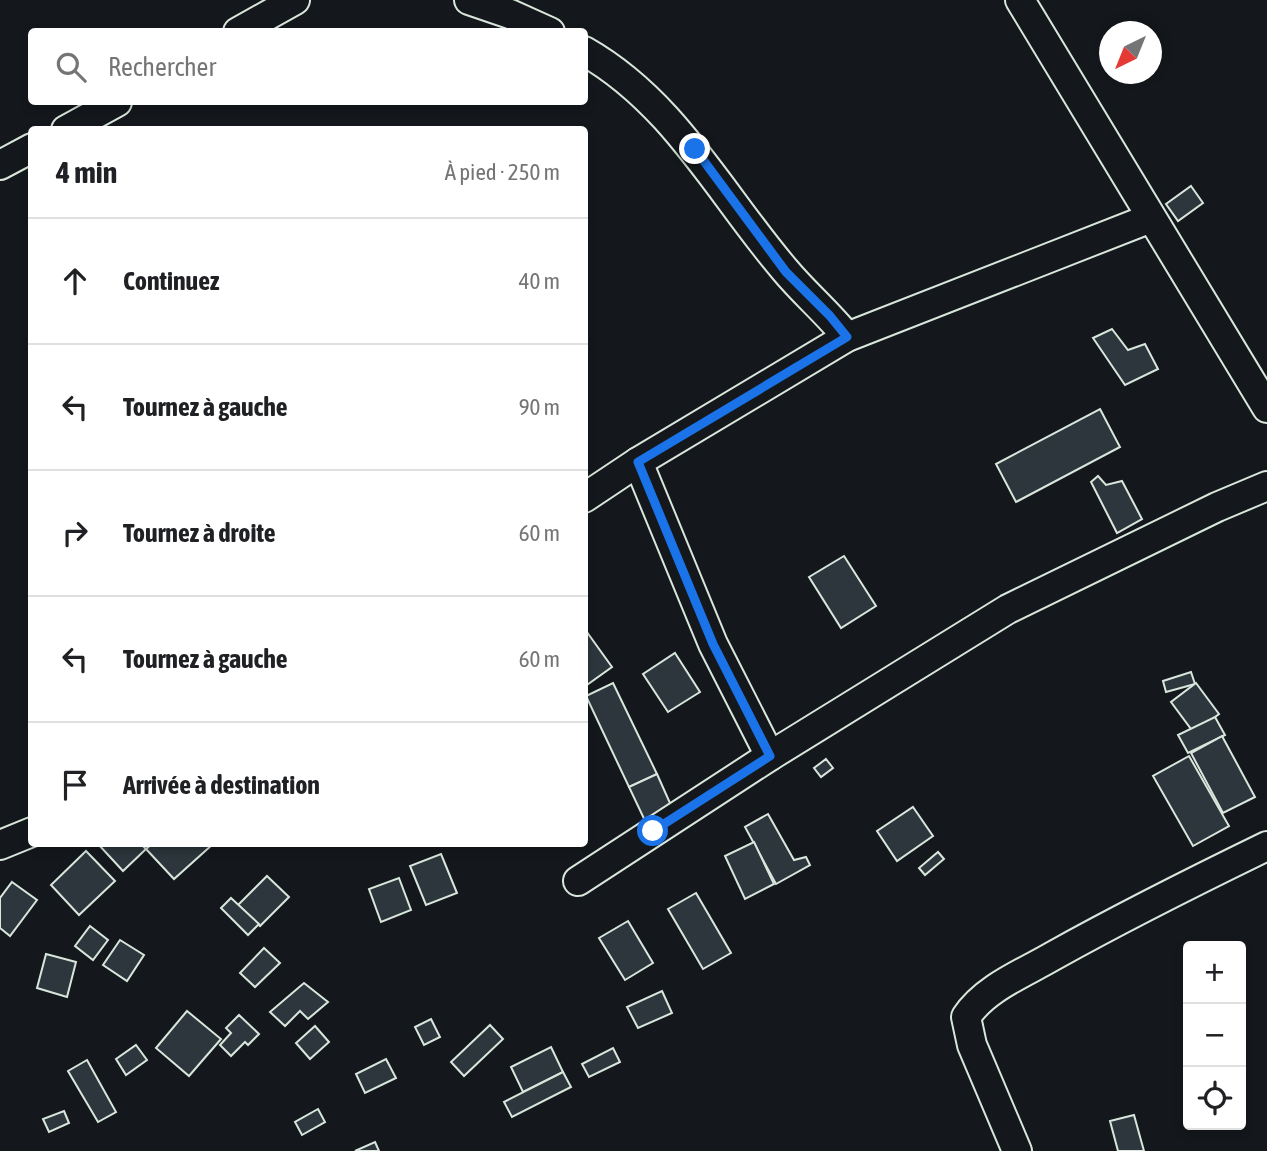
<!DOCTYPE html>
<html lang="fr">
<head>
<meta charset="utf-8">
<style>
  body { margin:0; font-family:"Asap Condensed",sans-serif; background:#f6f6f6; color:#202124 }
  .controls { position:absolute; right:21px; bottom:21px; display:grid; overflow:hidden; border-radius:7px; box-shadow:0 4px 10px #0003 }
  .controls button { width:63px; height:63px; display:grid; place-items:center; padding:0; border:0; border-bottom:2px solid #e0e0e0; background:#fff; color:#202124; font:35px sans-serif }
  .compass { position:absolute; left:1099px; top:21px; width:63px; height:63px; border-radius:50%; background:#fff; box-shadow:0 4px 10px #0003; rotate:223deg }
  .stop { position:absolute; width:21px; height:21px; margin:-16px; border:5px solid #1a73e8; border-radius:50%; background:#fff }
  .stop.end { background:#1a73e8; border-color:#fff; box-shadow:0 2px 7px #0008 }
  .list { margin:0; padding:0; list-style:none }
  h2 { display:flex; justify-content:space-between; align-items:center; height:91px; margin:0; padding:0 28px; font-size:30px }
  h2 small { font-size:23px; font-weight:400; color:#757577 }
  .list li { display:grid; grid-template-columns:46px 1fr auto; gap:21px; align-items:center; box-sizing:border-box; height:126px; padding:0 28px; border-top:2px solid #e0e0e0 }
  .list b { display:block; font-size:26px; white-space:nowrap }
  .list em { font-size:23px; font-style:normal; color:#757577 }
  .icon { flex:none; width:38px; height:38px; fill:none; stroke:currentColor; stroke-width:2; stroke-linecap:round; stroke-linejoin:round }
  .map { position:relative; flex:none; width:1267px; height:1151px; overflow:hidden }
  .search { position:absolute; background:#fff; box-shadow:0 4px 10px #0003; left:28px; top:28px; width:560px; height:77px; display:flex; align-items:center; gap:18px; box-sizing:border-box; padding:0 24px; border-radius:7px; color:#757577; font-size:26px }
  .panel { position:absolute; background:#fff; box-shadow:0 4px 10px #0003; left:28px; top:126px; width:560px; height:721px; border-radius:7px }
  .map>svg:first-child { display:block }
  .building { fill:#2c363c; stroke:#d8e6dc; stroke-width:2 }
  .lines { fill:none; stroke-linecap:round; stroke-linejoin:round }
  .minor-casing { stroke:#d8e6dc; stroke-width:32 }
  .minor { stroke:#14181c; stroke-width:28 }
  .route { stroke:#1a73e8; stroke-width:9 }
</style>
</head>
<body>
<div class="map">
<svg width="1267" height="1151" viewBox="0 0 1267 1151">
  <rect width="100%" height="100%" fill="#14181c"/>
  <g class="building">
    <path d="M 1191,186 L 1203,203 L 1178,221 L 1166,204 Z"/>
    <path d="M 1112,329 L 1128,350 L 1145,344 L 1158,369 L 1125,385 L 1093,338 Z"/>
    <path d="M 1100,409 L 1120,447 L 1016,502 L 996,464 Z"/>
    <path d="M 1098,476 L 1106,485 L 1122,481 L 1142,519 L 1117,533 L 1091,482 Z"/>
    <path d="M 844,556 L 876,606 L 841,628 L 809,577 Z"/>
    <path d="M 584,628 L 612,667 L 584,687 Z"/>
    <path d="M 675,653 L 700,692 L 668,712 L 643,674 Z"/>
    <path d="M 1191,672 L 1195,684 L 1166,692 L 1163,681 Z"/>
    <path d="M 613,683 L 657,774 L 629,787 L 586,696 Z"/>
    <path d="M 1196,683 L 1219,714 L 1194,733 L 1171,702 Z"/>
    <path d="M 1215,717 L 1225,735 L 1188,753 L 1178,735 Z"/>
    <path d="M 1222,736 L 1255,797 L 1223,813 L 1191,753 Z"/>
    <path d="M 1189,756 L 1229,826 L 1193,846 L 1153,776 Z"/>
    <path d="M 826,759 L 833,768 L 821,777 L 814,768 Z"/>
    <path d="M 657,774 L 674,812 L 647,825 L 629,787 Z"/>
    <path d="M 913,807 L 933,836 L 897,861 L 877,831 Z"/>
    <path d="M 768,814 L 794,860 L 806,857 L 810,865 L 776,884 L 745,827 Z"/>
    <path d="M 754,842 L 774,884 L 745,899 L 725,856 Z"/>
    <path d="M 98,844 L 141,844 L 146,849 L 123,871 Z"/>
    <path d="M 152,844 L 213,844 L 174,879 L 146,849 Z"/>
    <path d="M 86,851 L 115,881 L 79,915 L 51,885 Z"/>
    <path d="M 938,852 L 944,859 L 925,875 L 919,868 Z"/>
    <path d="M 441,854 L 457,893 L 426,905 L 410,866 Z"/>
    <path d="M 267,876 L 289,897 L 260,926 L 238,905 Z"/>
    <path d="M 399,878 L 411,910 L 381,922 L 369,889 Z"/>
    <path d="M 12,882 L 37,900 L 10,936 L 0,928 L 0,898 Z"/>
    <path d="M 696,893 L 731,953 L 703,969 L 668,909 Z"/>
    <path d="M 231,898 L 259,924 L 248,935 L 221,908 Z"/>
    <path d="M 628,921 L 653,963 L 625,980 L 599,938 Z"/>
    <path d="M 90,926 L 108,940 L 93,960 L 75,946 Z"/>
    <path d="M 120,940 L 144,955 L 127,981 L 103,965 Z"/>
    <path d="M 264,948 L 280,963 L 255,987 L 240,973 Z"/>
    <path d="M 46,954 L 76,962 L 67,997 L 37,988 Z"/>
    <path d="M 304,983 L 328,1002 L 308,1019 L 300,1011 L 285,1026 L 270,1012 Z"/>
    <path d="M 662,991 L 672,1013 L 638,1028 L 627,1007 Z"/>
    <path d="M 187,1011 L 221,1039 L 189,1076 L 156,1048 Z"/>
    <path d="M 239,1015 L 259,1034 L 248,1045 L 245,1042 L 231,1056 L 220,1045 L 231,1033 L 226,1028 Z"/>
    <path d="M 431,1019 L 440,1037 L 424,1045 L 415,1027 Z"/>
    <path d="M 490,1025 L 503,1039 L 464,1076 L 451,1062 Z"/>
    <path d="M 315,1026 L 329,1042 L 310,1059 L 296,1043 Z"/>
    <path d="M 136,1045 L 147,1060 L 126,1075 L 116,1059 Z"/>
    <path d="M 551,1047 L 563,1072 L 523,1092 L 511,1067 Z"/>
    <path d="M 613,1048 L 620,1062 L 589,1077 L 582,1064 Z"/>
    <path d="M 386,1059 L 396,1078 L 365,1093 L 356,1074 Z"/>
    <path d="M 87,1060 L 116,1112 L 98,1122 L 68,1071 Z"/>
    <path d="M 563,1072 L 571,1087 L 512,1117 L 504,1102 Z"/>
    <path d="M 318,1109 L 325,1122 L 302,1135 L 295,1122 Z"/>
    <path d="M 64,1111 L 69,1123 L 49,1132 L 43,1119 Z"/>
    <path d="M 1134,1115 L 1144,1151 L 1118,1151 L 1110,1121 Z"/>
    <path d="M 375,1142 L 379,1151 L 355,1151 Z"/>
  </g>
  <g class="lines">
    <defs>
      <g id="minor">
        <path d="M 469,0 L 510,14 L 550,32"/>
        <path d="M 1020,0 L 1267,408"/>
        <path d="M 238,32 L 295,0"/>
        <path d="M 584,51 C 674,102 720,194 785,270 C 805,294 828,313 847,337"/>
        <path d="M 66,130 L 117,102"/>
        <path d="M 0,165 L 32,148"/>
        <path d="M 638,462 L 713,644 L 770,756"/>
        <path d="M 584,498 L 638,462 L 847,337 L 1151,218"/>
        <path d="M 0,845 L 32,832"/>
        <path d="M 578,881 L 770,756 L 1008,609 L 1217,507 L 1267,486"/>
        <path d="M 1017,1151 L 972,1045 L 966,1017 C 985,988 1024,973 1053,956 C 1123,917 1195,881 1267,846"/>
      </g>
    </defs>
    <use href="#minor" class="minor-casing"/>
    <use href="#minor" class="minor"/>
  </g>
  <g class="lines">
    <path class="route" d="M 653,831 L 770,756 L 713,644 L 638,462 L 847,337 L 830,316 L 786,272 L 695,149"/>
  </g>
</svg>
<div class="controls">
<button>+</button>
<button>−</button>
<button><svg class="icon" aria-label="locate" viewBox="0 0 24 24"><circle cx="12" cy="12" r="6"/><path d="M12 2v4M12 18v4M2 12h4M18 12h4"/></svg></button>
</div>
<svg class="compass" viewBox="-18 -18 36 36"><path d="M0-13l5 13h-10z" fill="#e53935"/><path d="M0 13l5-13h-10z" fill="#757577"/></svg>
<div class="stop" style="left:653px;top:831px"></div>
<div class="stop end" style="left:695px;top:149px"></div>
<div class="search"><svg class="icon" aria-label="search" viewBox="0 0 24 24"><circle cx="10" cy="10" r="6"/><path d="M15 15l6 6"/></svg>Rechercher</div>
<section class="panel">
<h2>4 min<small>À pied · 250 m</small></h2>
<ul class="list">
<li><svg class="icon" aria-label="ahead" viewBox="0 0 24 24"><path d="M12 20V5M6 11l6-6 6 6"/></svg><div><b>Continuez</b></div><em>40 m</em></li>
<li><svg class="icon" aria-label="left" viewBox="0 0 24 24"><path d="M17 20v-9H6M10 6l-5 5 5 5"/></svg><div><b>Tournez à gauche</b></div><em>90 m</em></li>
<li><svg class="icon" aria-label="right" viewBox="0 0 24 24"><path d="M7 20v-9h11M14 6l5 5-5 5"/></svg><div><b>Tournez à droite</b></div><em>60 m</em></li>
<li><svg class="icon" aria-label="left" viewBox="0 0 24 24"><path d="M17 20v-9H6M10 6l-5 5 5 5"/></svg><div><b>Tournez à gauche</b></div><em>60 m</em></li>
<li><svg class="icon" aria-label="arrive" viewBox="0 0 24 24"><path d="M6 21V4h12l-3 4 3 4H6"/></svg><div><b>Arrivée à destination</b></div></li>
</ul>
</section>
</div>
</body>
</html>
